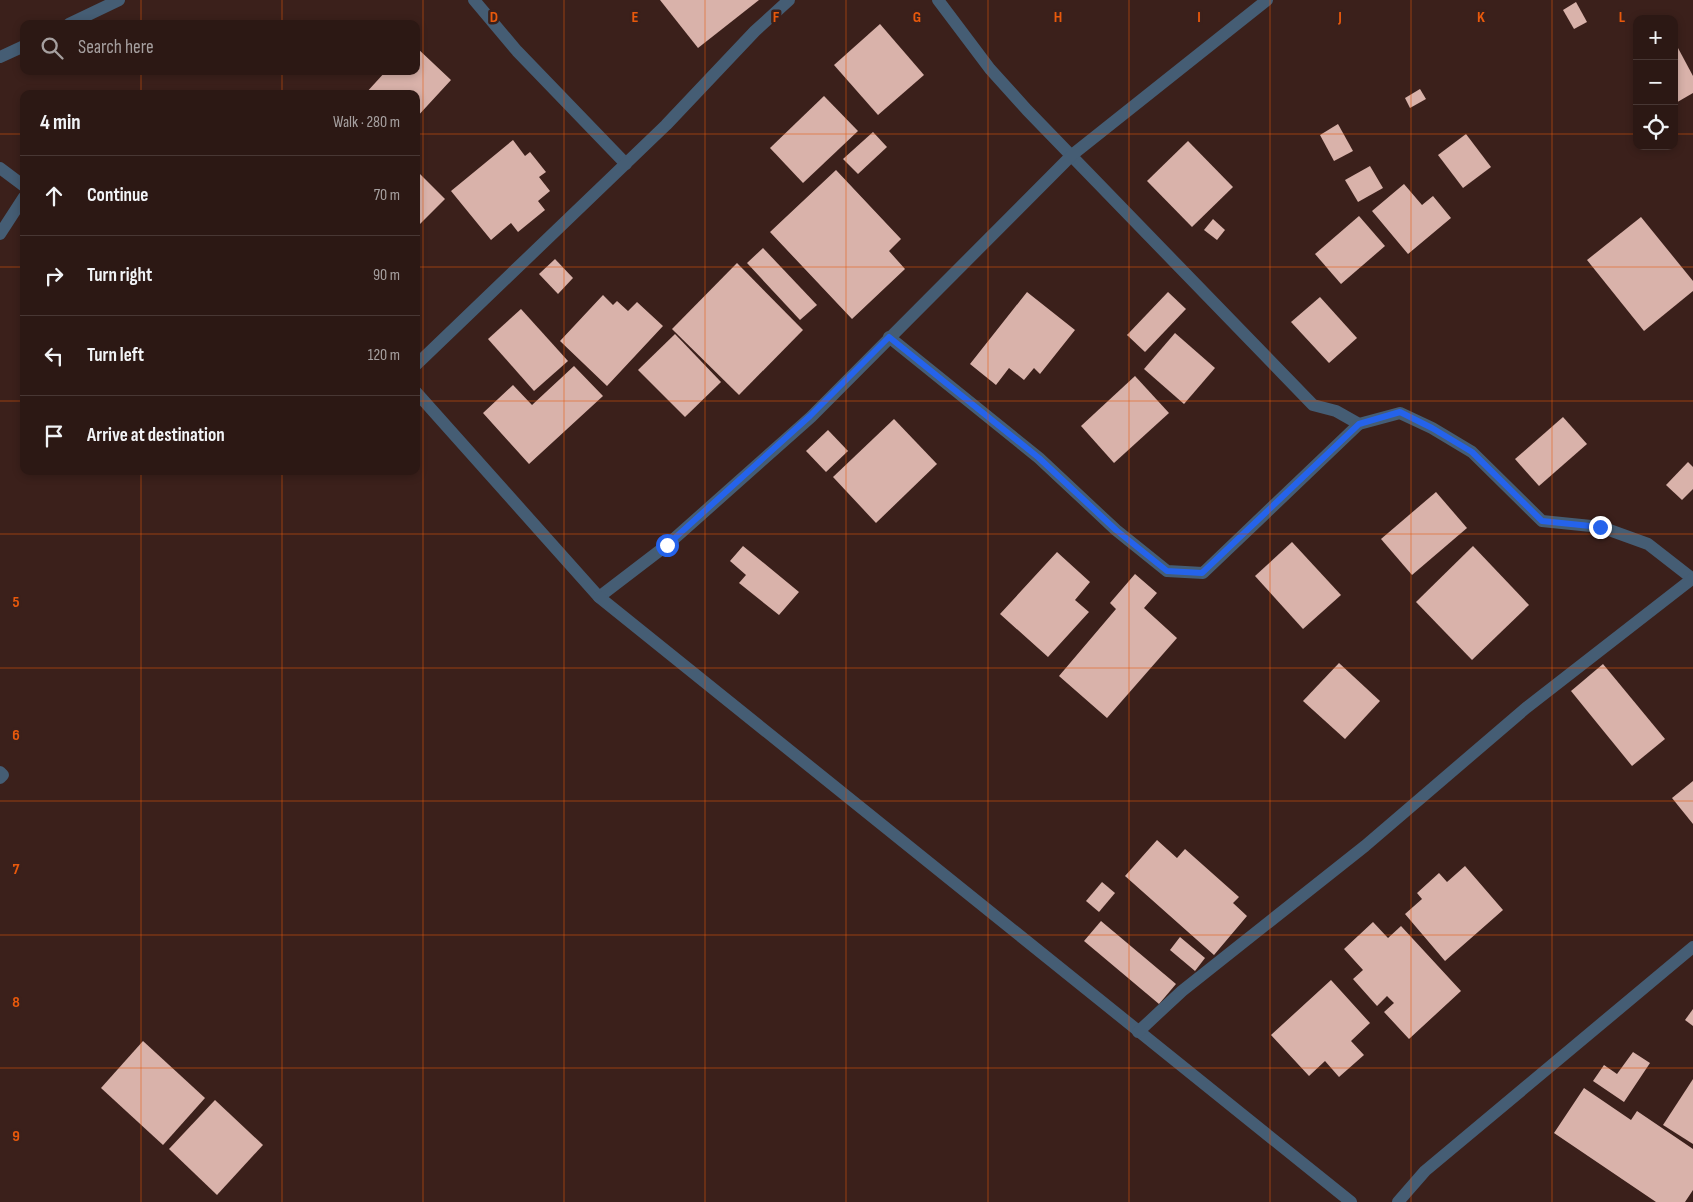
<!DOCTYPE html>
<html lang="en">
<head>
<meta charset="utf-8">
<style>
  body { margin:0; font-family:"Sofia Sans Condensed",sans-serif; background:#382522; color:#f1f3f6 }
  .controls { position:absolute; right:15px; top:15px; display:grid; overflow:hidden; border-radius:10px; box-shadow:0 2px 8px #0003 }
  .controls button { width:45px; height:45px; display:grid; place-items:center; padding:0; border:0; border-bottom:1px solid #483734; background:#2c1814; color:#f1f3f6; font:25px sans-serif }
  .stop { position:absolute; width:15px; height:15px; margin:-11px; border:4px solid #2563eb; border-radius:50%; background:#fff }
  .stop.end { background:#2563eb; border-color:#fff; box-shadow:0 1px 5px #0008 }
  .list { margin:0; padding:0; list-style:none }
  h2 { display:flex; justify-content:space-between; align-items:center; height:65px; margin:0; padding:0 20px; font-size:21px }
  h2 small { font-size:16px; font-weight:400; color:#a6a0a0 }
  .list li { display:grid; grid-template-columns:32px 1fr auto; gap:15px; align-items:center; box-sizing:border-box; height:80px; padding:0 20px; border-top:1px solid #483734 }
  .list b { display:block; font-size:19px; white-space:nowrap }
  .list em { font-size:16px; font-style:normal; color:#a6a0a0 }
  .icon { flex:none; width:28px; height:28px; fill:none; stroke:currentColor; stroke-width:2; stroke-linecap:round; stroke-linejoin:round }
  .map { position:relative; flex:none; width:1693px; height:1202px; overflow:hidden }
  .search { position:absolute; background:#2c1814; box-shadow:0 2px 8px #0003; left:20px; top:20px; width:400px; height:55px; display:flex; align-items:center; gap:12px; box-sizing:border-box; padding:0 18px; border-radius:10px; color:#a6a0a0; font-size:19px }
  .panel { position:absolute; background:#2c1814; box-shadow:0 2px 8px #0003; left:20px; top:90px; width:400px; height:385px; border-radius:10px }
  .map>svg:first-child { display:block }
  .building { fill:#d9b2aa }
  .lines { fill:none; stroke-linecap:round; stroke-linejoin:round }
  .minor { stroke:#455d74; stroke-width:12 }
  .route { stroke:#2563eb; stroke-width:6 }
  .grid { fill:none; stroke:#e8590c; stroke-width:1; stroke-opacity:0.55 }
  .grid-label { font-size:16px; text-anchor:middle; font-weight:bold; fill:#e8590c; stroke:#3b201b; stroke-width:5; stroke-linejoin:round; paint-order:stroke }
</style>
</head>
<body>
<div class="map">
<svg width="1693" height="1202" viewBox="0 0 1693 1202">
  <rect width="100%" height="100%" fill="#3b201b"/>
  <g class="building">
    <path d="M 660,0 L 759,0 L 698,48 Z"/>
    <path d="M 1576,2 L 1587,22 L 1574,29 L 1563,10 Z"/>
    <path d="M 880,24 L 924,75 L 878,115 L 834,65 Z"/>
    <path d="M 416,47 L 451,80 L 416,118 L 416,94 L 365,94 L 386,71 L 416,71 Z"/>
    <path d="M 1678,48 L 1693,76 L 1693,93 L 1674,104 L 1674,50 Z"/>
    <path d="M 1420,89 L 1426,99 L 1410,108 L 1405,98 Z"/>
    <path d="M 824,96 L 858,131 L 803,183 L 770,148 Z"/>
    <path d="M 1338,124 L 1353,151 L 1334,161 L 1320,135 Z"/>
    <path d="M 873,132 L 887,147 L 858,174 L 843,159 Z"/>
    <path d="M 1466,134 L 1491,167 L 1463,188 L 1438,155 Z"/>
    <path d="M 513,140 L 525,156 L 530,152 L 546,172 L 539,177 L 550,191 L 538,201 L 545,210 L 518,232 L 511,223 L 491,240 L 451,191 Z"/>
    <path d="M 1188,141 L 1233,187 L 1192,227 L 1147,181 Z"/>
    <path d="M 1370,166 L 1383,188 L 1358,202 L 1345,180 Z"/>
    <path d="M 416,170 L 445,199 L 416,228 Z"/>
    <path d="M 836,170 L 901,239 L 889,251 L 905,269 L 852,319 L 770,232 Z"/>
    <path d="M 1404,184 L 1422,205 L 1433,196 L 1451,218 L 1408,254 L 1372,211 Z"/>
    <path d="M 1359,216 L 1385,246 L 1341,284 L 1315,254 Z"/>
    <path d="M 1641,217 L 1693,281 L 1693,291 L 1644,331 L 1587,260 Z"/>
    <path d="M 1213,219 L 1225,230 L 1217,240 L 1204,230 Z"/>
    <path d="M 763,248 L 817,305 L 800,320 L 747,263 Z"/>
    <path d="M 555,259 L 573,278 L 558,294 L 539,274 Z"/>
    <path d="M 737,263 L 803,330 L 739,395 L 672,329 Z"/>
    <path d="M 1027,292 L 1075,330 L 1040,374 L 1034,368 L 1024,380 L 1009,368 L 996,385 L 970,364 Z"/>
    <path d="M 1168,292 L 1186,309 L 1145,352 L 1127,335 Z"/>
    <path d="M 603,295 L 613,305 L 617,301 L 628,311 L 637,302 L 663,326 L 607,386 L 560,341 Z"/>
    <path d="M 1320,297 L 1357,338 L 1329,363 L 1291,322 Z"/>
    <path d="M 521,309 L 568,361 L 534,391 L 488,339 Z"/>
    <path d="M 1175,333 L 1215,368 L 1184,404 L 1144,369 Z"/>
    <path d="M 675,334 L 721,382 L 685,417 L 638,370 Z"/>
    <path d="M 574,366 L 603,396 L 529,464 L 483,413 L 513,385 L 532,405 Z"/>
    <path d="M 1135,376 L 1169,413 L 1114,463 L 1081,426 Z"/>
    <path d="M 1563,417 L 1587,444 L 1539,486 L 1515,459 Z"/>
    <path d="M 894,419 L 937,464 L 876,523 L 833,477 Z"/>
    <path d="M 828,430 L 848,451 L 826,472 L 806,451 Z"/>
    <path d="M 1688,462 L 1693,467 L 1693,489 L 1682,500 L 1666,485 Z"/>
    <path d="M 1436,492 L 1467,528 L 1412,575 L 1381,539 Z"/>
    <path d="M 1292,542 L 1341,595 L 1303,629 L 1255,576 Z"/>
    <path d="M 743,546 L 799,592 L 779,615 L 739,583 L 746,575 L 730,561 Z"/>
    <path d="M 1473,546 L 1529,605 L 1472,660 L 1416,602 Z"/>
    <path d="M 1057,552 L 1090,582 L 1075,600 L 1089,612 L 1048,657 L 1000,614 Z"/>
    <path d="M 1135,574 L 1157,593 L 1144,608 L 1177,638 L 1107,718 L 1059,676 L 1116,609 L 1110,603 Z"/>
    <path d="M 1339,663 L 1380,701 L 1345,739 L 1303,701 Z"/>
    <path d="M 1603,664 L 1665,739 L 1632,766 L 1571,691 Z"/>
    <path d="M 1693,781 L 1693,824 L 1672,798 Z"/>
    <path d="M 1157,840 L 1177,858 L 1185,849 L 1239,897 L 1233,903 L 1247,916 L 1214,955 L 1125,876 Z"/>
    <path d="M 1465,866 L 1503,910 L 1445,961 L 1405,914 L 1422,899 L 1417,893 L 1439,873 L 1447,882 Z"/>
    <path d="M 1102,882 L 1115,893 L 1099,912 L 1086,901 Z"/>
    <path d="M 1101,921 L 1176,984 L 1159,1004 L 1084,941 Z"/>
    <path d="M 1373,922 L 1388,938 L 1401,926 L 1461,991 L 1409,1039 L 1384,1012 L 1394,1003 L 1387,996 L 1377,1006 L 1353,979 L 1363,970 L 1344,949 Z"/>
    <path d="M 1180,937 L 1205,958 L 1195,971 L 1170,950 Z"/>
    <path d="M 1331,980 L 1370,1023 L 1351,1041 L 1364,1055 L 1339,1077 L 1325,1061 L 1309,1076 L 1271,1035 Z"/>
    <path d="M 1693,1009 L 1693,1026 L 1685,1020 Z"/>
    <path d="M 143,1041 L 205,1098 L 163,1145 L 101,1088 Z"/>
    <path d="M 1633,1052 L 1650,1063 L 1624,1102 L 1593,1081 L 1604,1065 L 1617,1074 Z"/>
    <path d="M 1693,1079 L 1693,1144 L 1663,1125 Z"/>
    <path d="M 1584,1088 L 1631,1120 L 1637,1111 L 1693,1149 L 1693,1190 L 1685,1202 L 1656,1202 L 1554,1133 Z"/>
    <path d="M 215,1100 L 263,1145 L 217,1195 L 169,1149 Z"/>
  </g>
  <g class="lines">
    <g class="minor">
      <path d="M 474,0 L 517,51 L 626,164"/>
      <path d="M 938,0 L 990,69 L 1027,110 L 1313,405 L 1336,411 L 1359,424 L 1400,413 L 1432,428 L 1472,452 L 1542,521 L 1601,527 L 1648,544 L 1693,579"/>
      <path d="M 69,24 L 119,0"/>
      <path d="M 0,57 L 24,46"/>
      <path d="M 0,168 L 24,186"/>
      <path d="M 0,234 L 24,197"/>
      <path d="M 889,337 L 1039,458 L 1116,530 L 1167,571 L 1203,573 L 1359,424"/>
      <path d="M 416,365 L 666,125 L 755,31 L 789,0"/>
      <path d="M 416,392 L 599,597 L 667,545 L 811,417 L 1072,155 L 1267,0"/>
      <path d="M 599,597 L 1351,1202"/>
      <path d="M 0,772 L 3,775 L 0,778"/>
      <path d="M 1138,1032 L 1182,991 L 1365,846 L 1526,708 L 1692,579"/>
      <path d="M 1398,1202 L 1425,1171 L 1693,947"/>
    </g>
  </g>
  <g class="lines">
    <path class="route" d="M 667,545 L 810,416 L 889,337 L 1039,458 L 1116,530 L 1167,571 L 1202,573 L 1359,424 L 1400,412 L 1432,428 L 1472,452 L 1542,521 L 1600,527"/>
  </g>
  <path class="grid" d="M 141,0 L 141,24M 282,0 L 282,24M 423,0 L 423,1202M 564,0 L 564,1202M 705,0 L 705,1202M 846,0 L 846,1202M 988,0 L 988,1202M 1129,0 L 1129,1202M 1270,0 L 1270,1202M 1411,0 L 1411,1202M 1552,0 L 1552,1202M 141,71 L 141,94M 282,71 L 282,94M 0,134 L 24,134M 416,134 L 1637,134M 1674,134 L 1693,134M 0,267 L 24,267M 416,267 L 1693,267M 0,401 L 24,401M 416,401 L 1693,401M 141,471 L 141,1202M 282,471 L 282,1202M 0,534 L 1693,534M 0,668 L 1693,668M 0,801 L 1693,801M 0,935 L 1693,935M 0,1068 L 1693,1068"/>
  <g class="grid-label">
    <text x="494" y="22">D</text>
    <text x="635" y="22">E</text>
    <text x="776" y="22">F</text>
    <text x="917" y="22">G</text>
    <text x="1058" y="22">H</text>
    <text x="1199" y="22">I</text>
    <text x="1340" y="22">J</text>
    <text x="1481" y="22">K</text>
    <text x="1622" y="22">L</text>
    <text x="16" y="607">5</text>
    <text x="16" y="740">6</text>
    <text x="16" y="874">7</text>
    <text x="16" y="1007">8</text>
    <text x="16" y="1141">9</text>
  </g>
</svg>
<div class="controls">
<button>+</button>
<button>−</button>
<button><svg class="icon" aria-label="locate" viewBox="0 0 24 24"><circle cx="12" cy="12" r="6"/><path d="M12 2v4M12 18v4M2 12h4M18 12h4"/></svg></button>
</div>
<div class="stop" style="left:667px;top:545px"></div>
<div class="stop end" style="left:1600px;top:527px"></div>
<div class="search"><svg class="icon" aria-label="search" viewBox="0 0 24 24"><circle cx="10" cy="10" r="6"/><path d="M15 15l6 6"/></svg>Search here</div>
<section class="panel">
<h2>4 min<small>Walk · 280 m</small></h2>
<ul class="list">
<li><svg class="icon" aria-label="ahead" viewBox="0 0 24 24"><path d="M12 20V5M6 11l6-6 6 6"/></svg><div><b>Continue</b></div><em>70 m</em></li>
<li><svg class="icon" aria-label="right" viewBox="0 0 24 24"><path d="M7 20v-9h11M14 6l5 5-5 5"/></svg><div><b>Turn right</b></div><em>90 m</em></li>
<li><svg class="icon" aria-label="left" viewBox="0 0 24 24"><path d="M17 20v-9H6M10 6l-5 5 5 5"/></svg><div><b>Turn left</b></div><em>120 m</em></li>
<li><svg class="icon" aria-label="arrive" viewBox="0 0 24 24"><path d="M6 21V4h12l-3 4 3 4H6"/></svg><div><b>Arrive at destination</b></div></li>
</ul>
</section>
</div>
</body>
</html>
